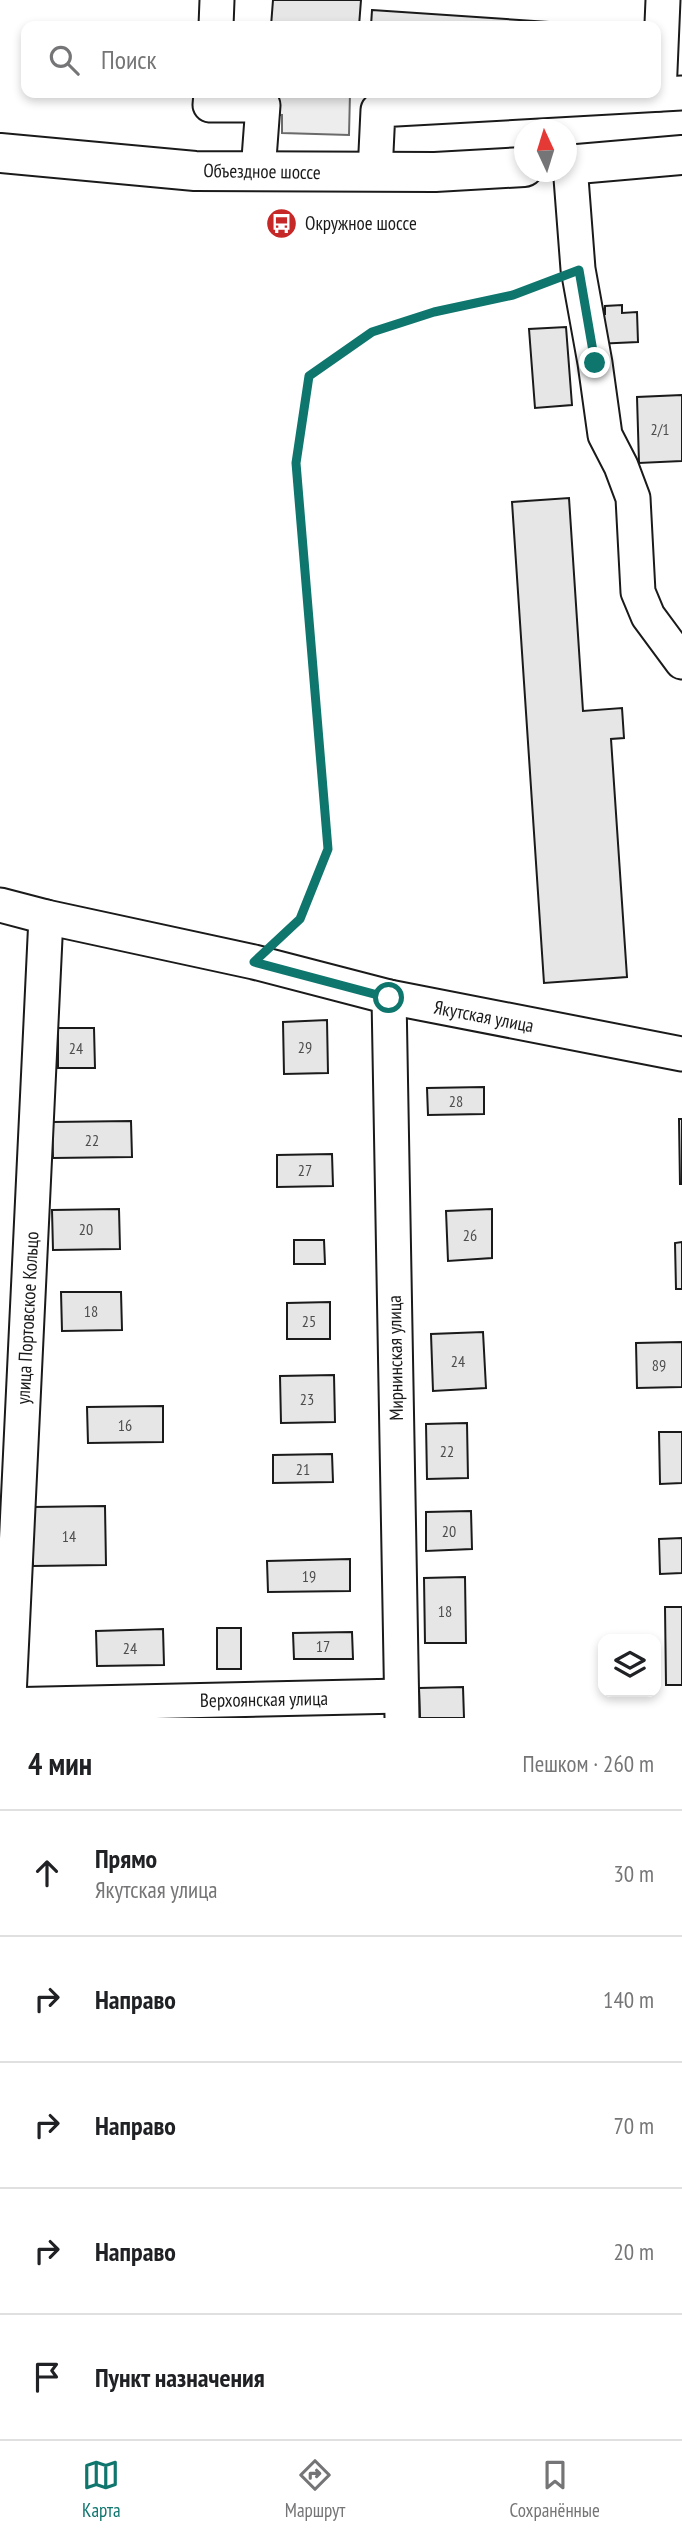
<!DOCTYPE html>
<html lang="ru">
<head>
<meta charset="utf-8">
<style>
  body { margin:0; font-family:"PT Sans Narrow",sans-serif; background:#f2f2f2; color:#202124 }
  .controls { position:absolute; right:21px; bottom:21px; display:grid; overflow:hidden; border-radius:14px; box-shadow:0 4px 10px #0003 }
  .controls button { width:63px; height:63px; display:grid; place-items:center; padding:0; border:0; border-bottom:2px solid #e0e0e0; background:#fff; color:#202124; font:35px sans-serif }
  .compass { position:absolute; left:514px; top:119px; width:63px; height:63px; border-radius:50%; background:#fff; box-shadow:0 4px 10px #0003; rotate:356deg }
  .stop { position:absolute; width:21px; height:21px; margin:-16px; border:5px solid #0f766e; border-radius:50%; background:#fff }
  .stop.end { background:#0f766e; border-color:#fff; box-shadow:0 2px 7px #0008 }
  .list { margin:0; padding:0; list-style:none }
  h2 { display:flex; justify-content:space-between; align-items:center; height:91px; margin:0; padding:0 28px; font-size:30px }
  h2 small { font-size:23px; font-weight:400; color:#757577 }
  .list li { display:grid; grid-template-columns:46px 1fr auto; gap:21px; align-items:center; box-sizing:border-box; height:126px; padding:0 28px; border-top:2px solid #e0e0e0 }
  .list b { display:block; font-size:26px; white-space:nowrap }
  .list p { margin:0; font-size:23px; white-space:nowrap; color:#757577 }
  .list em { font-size:23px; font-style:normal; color:#757577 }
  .icon { flex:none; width:38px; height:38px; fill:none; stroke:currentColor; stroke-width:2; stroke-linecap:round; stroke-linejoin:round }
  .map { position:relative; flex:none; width:682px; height:1718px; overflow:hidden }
  .search { position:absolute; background:#fff; box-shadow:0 4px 10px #0003; left:21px; right:21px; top:21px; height:77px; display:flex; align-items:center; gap:18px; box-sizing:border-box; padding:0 24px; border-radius:14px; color:#757577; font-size:26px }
  .sheet { height:721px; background:#fff }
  nav { display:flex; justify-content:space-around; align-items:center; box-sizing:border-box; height:98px; border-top:2px solid #e0e0e0; background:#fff; font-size:19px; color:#757577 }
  nav a { display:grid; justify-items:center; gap:4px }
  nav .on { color:#0f766e }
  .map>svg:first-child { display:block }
  .parking { fill:#ededed; stroke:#6a6a6a; stroke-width:2 }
  .building { fill:#e6e6e6; stroke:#1a1a1a; stroke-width:2 }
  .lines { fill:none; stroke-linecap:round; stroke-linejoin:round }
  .minor-casing { stroke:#1a1a1a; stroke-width:37 }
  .major-casing { stroke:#1a1a1a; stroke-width:42 }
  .path { stroke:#5f5f5f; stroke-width:4.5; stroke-dasharray:5 3.5; stroke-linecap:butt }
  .minor { stroke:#fff; stroke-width:33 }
  .major { stroke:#fff; stroke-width:38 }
  .route { stroke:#0f766e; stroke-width:9 }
  .labels { text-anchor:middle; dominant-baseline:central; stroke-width:5; stroke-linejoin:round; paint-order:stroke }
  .number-label { font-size:16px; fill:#4d4d4d }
  .street-label { font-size:19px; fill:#1a1a1a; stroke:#fff }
  .poi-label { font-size:19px; fill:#1a1a1a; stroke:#fff; text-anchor:start }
</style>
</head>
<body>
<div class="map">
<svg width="682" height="1718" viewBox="0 0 682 1718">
  <rect width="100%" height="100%" fill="#fff"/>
  <path class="parking" d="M 230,93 L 350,93 L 349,135 L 282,133 L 282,115 L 230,113 Z"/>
  <g class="building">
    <path d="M 273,0 L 361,0 L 359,26 L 271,26 Z"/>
    <path d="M 372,10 L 609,26 L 371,26 Z"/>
    <path d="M 622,305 L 622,313 L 637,312 L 638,342 L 595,344 L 593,315 L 605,314 L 605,306 Z"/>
    <path d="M 566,327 L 572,405 L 535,408 L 529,329 Z"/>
    <path d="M 682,395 L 682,461 L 639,463 L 637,397 Z"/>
    <path d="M 569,498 L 583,711 L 622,708 L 624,738 L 611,739 L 627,977 L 544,983 L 512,502 Z"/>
    <path d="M 327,1020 L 328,1073 L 284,1074 L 283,1022 Z"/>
    <path d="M 58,1028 L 94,1028 L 95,1068 L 58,1068 Z"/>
    <path d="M 484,1087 L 484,1114 L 428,1115 L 427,1088 Z"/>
    <path d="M 679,1119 L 682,1119 L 682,1184 L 680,1184 Z"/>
    <path d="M 131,1121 L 132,1157 L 53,1158 L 52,1122 Z"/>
    <path d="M 332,1154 L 333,1186 L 277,1187 L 277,1155 Z"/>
    <path d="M 119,1209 L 120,1249 L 53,1250 L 52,1210 Z"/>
    <path d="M 492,1209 L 492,1258 L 448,1261 L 446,1211 Z"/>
    <path d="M 294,1240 L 324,1240 L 325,1264 L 294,1264 Z"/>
    <path d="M 682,1242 L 682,1289 L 676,1289 L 675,1243 Z"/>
    <path d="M 61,1292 L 121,1292 L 122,1330 L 62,1331 Z"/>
    <path d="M 330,1302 L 330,1339 L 287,1339 L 287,1303 Z"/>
    <path d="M 483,1332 L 486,1388 L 433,1391 L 431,1334 Z"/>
    <path d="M 682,1342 L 682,1387 L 637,1388 L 636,1343 Z"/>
    <path d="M 334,1375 L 335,1422 L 281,1423 L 280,1376 Z"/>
    <path d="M 163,1406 L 163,1442 L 88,1443 L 87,1407 Z"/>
    <path d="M 467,1423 L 468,1478 L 427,1479 L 426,1424 Z"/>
    <path d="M 659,1432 L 682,1432 L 682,1483 L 660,1484 Z"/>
    <path d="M 332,1454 L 333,1482 L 273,1483 L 273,1455 Z"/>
    <path d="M 105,1506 L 106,1565 L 33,1566 L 32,1507 Z"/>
    <path d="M 471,1511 L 472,1549 L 426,1551 L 426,1512 Z"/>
    <path d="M 682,1538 L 682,1573 L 660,1574 L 659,1539 Z"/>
    <path d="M 350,1559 L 350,1591 L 268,1592 L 267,1561 Z"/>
    <path d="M 465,1577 L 466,1643 L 425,1643 L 424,1578 Z"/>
    <path d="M 665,1607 L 682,1607 L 682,1685 L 666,1685 Z"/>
    <rect x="217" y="1628" width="24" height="41"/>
    <path d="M 163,1629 L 164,1665 L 97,1666 L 96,1631 Z"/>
    <path d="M 352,1632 L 353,1659 L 294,1659 L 293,1633 Z"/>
    <path d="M 463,1687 L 464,1718 L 420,1718 L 419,1688 Z"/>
  </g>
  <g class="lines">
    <defs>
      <g id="minor">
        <path d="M 216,26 L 217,0"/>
        <path d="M 211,93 L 210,105 L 263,105 L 258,172"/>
        <path d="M 659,94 L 663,0"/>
        <path d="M 570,165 L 578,269 L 595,363 L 605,435 L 621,466 L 633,498 L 638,592 L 648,616 L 682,662"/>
        <path d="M 375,173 L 378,110 L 682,93"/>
        <path d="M 0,905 L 46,917 L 254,962 L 389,997 L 682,1054"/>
        <path d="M 389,997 L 402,1718"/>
        <path d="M 0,1705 L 401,1696"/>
        <path d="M 8,1718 L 46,917"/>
      </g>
      <g id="major">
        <path d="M 0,153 L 195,171 L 435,172 L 524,167"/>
        <path d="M 566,165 L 682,155"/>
      </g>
    </defs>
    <use href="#minor" class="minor-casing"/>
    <use href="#major" class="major-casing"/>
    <path class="path" d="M 280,937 L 300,919 L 328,849 L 296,462 L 309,376 L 372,332 L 434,312 L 513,295 L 548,281"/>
    <use href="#minor" class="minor"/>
    <use href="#major" class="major"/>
  </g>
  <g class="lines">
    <path class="route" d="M 389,998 L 254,962 L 300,919 L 328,849 L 296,463 L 309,376 L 372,332 L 434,312 L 513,295 L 579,270 L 595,363"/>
  </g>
  <defs>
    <symbol id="bus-disc" viewBox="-11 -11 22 22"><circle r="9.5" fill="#c62828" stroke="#fff"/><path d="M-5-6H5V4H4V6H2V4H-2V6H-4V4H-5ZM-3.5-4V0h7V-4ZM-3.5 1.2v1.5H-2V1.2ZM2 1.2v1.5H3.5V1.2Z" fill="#fff"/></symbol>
  </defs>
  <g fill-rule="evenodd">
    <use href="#bus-disc" x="264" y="206" width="35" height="35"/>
  </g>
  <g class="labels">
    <g class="number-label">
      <text x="660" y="429">2/1</text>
      <text x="305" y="1047">29</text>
      <text x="76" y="1048">24</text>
      <text x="456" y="1101">28</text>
      <text x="92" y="1140">22</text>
      <text x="305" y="1170">27</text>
      <text x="86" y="1229">20</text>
      <text x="470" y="1235">26</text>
      <text x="91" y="1311">18</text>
      <text x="309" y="1321">25</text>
      <text x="458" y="1361">24</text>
      <text x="659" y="1365">89</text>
      <text x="307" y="1399">23</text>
      <text x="125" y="1425">16</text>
      <text x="447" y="1451">22</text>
      <text x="303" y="1469">21</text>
      <text x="449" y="1531">20</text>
      <text x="69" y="1536">14</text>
      <text x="309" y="1576">19</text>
      <text x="445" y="1611">18</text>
      <text x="323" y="1646">17</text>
      <text x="130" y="1648">24</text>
    </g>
    <g class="street-label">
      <text transform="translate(262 171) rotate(1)">Объездное шоссе</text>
      <text transform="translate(484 1016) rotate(11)">Якутская улица</text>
      <text transform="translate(27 1318) rotate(-87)">улица Портовское Кольцо</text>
      <text transform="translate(395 1358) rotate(-91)">Мирнинская улица</text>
      <text transform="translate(264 1699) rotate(-1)">Верхоянская улица</text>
    </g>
    <g class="poi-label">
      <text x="305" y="223">Окружное шоссе</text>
    </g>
  </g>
</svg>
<div class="controls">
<button><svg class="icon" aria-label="layers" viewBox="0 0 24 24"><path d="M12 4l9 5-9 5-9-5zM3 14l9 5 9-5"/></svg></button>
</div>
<svg class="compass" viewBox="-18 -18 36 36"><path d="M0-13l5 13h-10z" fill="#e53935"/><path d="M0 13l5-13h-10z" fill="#757577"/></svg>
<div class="stop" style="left:389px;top:998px"></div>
<div class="stop end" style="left:595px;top:363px"></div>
<div class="search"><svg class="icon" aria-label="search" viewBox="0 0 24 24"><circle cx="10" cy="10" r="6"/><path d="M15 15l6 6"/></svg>Поиск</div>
</div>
<section class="sheet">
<h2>4 мин<small>Пешком · 260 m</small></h2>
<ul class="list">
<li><svg class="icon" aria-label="ahead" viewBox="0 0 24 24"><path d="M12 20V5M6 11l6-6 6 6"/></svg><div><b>Прямо</b><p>Якутская улица</p></div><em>30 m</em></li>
<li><svg class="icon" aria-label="right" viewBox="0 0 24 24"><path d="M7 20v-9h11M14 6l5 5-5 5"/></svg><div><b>Направо</b></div><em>140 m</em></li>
<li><svg class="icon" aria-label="right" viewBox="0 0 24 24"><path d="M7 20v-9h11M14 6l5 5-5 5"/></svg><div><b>Направо</b></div><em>70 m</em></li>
<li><svg class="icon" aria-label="right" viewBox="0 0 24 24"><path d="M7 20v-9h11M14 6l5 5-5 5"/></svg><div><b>Направо</b></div><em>20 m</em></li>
<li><svg class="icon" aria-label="arrive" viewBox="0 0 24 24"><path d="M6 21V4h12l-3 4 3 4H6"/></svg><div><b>Пункт назначения</b></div></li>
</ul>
</section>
<nav>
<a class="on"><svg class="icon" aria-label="map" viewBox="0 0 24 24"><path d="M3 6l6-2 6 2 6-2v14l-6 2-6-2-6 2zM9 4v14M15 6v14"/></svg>Карта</a>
<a><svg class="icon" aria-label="directions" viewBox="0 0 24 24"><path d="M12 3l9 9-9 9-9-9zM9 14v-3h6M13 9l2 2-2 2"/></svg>Маршрут</a>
<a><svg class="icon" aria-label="saved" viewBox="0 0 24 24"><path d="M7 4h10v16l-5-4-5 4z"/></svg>Сохранённые</a>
</nav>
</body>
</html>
